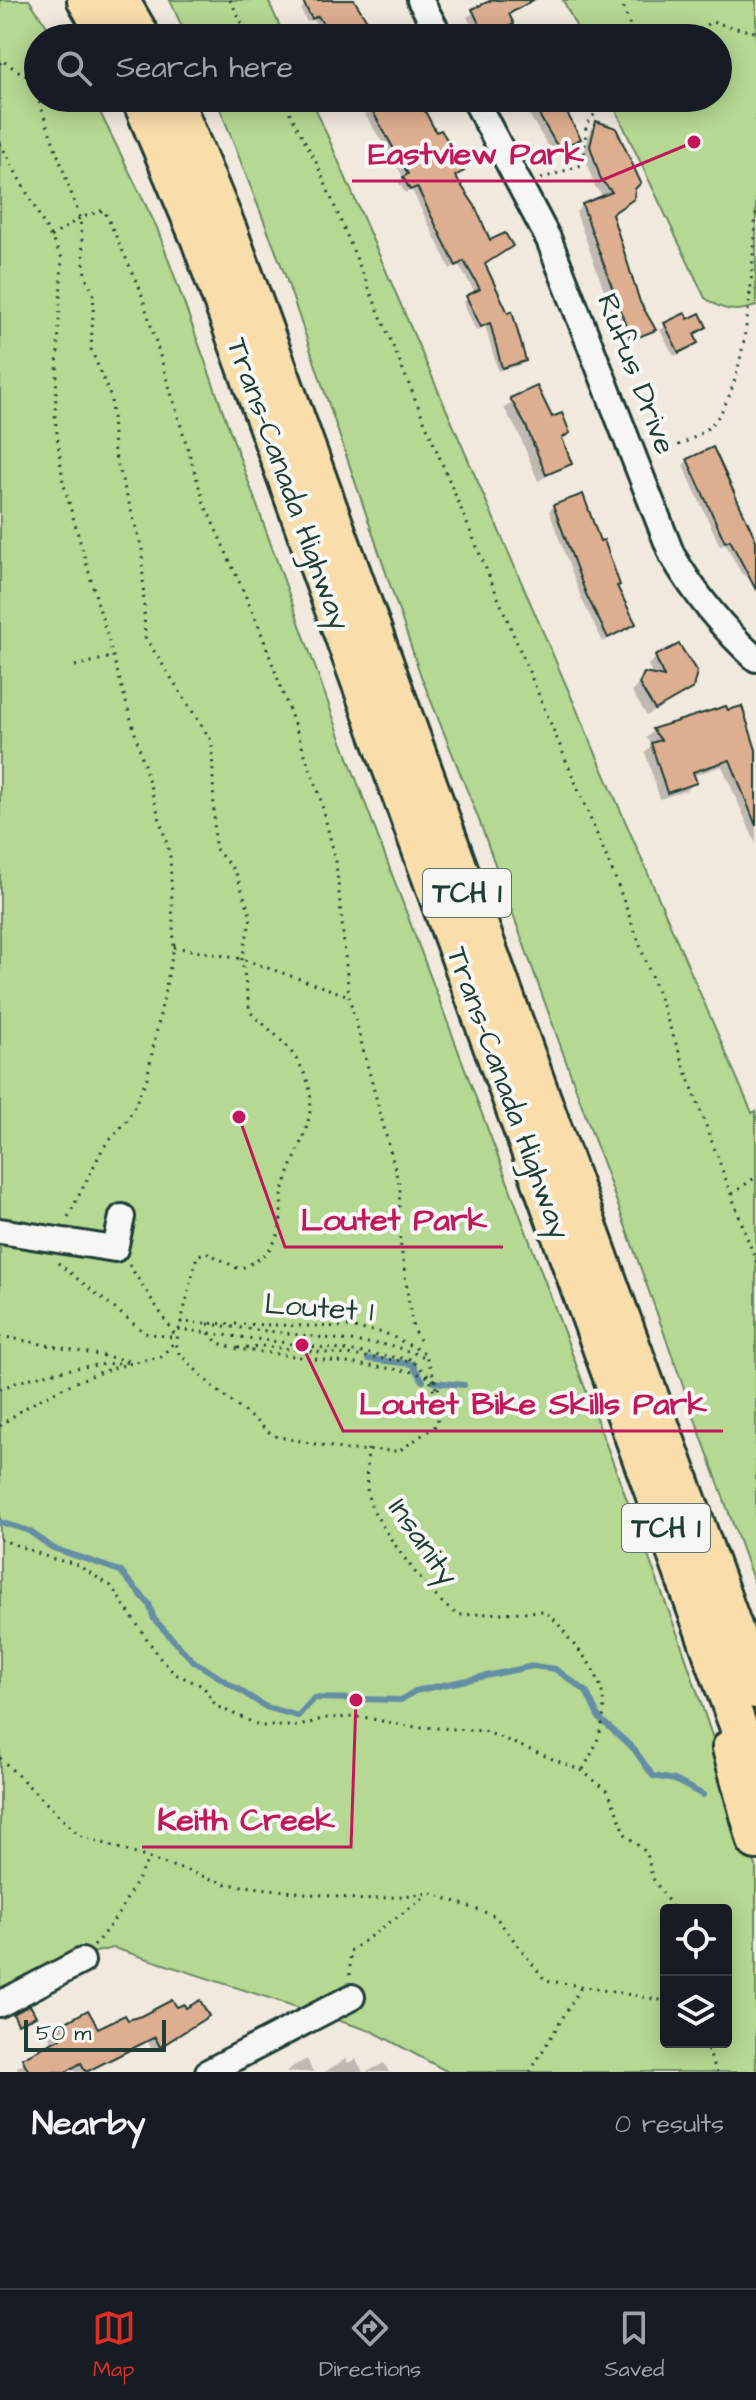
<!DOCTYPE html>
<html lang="en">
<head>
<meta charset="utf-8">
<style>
  body { margin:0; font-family:"Architects Daughter",sans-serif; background:#20242c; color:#f1f3f6 }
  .controls { position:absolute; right:24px; bottom:24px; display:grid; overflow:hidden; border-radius:8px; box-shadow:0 4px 20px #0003 }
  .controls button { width:72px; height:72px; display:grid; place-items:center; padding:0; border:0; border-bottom:2px solid #363941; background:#171b24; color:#f1f3f6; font:40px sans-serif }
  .scale { position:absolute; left:24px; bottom:20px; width:142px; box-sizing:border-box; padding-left:8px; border:4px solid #1f3d34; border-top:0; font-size:22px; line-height:28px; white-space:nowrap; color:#1f3d34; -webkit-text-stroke:6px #f6f6f2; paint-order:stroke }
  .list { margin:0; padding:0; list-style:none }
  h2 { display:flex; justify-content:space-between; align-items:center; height:104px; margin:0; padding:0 32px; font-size:34px }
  h2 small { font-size:26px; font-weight:400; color:#9ea1a6 }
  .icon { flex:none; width:44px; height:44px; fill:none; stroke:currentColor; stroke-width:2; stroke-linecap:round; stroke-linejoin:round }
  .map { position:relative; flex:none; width:756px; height:2072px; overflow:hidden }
  .search { position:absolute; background:#171b24; box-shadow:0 4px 20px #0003; left:24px; right:24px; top:24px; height:88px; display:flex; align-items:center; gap:20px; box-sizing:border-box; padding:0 28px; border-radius:44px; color:#9ea1a6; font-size:30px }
  .sheet { height:216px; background:#171b24 }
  nav { display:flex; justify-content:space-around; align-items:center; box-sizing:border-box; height:112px; border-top:2px solid #363941; background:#171b24; font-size:22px; color:#9ea1a6 }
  nav a { display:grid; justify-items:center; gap:4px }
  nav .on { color:#d93025 }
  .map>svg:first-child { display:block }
  .green { fill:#b5d892; stroke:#6a8a63; stroke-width:2; fill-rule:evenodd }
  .shadow { fill:#0003 }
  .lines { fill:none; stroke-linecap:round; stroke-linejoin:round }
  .stream { stroke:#658ea4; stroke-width:6 }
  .building { fill:#deae90; stroke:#1f3d34; stroke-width:2 }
  .minor-casing { stroke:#1f3d34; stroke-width:30 }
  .highway-casing { stroke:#1f3d34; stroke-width:42 }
  .path { stroke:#1f3d34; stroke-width:3; stroke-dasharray:2 6; stroke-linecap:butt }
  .minor { stroke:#f6f6f2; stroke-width:24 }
  .highway { stroke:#f9deab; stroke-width:36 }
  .labels { text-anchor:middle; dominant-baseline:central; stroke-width:8; stroke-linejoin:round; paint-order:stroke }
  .shield { fill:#f6f6f2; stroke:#60746d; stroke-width:2 }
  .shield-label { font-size:28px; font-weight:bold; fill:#1f3d34 }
  .street-label { font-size:30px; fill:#1f3d34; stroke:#f6f6f2 }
  .leader { fill:none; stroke:#c2185b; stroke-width:3 }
  .callout-dot { fill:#c2185b; stroke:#f6f6f2; stroke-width:3 }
  .callout-label { font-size:32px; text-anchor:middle; font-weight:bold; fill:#c2185b; stroke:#f6f6f2; stroke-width:8; stroke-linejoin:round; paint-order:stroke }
</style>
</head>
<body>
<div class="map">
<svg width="756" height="2072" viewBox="0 0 756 2072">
  <rect width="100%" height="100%" fill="#f1e8de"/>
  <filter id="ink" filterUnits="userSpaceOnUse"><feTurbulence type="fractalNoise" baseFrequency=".0125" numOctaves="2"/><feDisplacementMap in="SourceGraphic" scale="16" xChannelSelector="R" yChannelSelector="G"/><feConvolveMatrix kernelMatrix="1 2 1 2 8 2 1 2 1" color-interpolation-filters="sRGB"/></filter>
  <g filter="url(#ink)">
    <g class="green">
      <path d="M 0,0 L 29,0 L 55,38 L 38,38 L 38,98 L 93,98 L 157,228 L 340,736 L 680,1641 L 756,1866 L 756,2072 L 448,2072 L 374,2032 L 114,1948 L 63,1959 L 0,1993 ZM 666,1910 L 726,1910 L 726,2042 L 666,2042 Z"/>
      <path d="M 170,0 L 268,0 L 285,38 L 187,38 Z"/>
      <path d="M 563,0 L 756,0 L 756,306 C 735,313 723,311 705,298 L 610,98 L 718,98 L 718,38 L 582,38 Z"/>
      <path d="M 216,98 L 311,98 L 752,1113 L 756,1111 L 756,1588 L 479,820 L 421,676 L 285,275 Z"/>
    </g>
    <g class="shadow">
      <path d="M 308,0 L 352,0 L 373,34 L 382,29 L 387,38 L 323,38 L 313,19 L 307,22 L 301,10 Z"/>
      <path d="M 496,0 L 535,0 L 508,16 L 515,38 L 478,38 L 467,17 Z"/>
      <path d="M 355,98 L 415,98 L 461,170 L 454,177 L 483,265 L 524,360 L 519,365 L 498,371 L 485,326 L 476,331 L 463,302 L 476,294 L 458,264 L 450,269 L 412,190 L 405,193 L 399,183 L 404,178 Z"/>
      <path d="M 519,98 L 556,98 L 578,139 L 553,154 Z"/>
      <path d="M 597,123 L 633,189 L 632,199 L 610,216 L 638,302 L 654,329 L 624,346 L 576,212 L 583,205 L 604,197 L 595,187 L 584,154 L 590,130 Z"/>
      <path d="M 684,315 L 687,322 L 705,327 L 692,336 L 696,343 L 691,348 L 674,356 L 660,330 Z"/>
      <path d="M 536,389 L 570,463 L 538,481 L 519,434 L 504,408 Z"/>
      <path d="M 688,460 L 756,545 L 756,584 L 741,573 L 725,543 L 720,546 L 683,465 Z"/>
      <path d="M 554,506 L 615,587 L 634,624 L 603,642 L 582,600 L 549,511 Z"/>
      <path d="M 656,658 L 692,686 L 647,716 L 632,692 L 645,675 L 653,677 L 648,665 Z"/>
      <path d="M 725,708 L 756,757 L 756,844 L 722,766 L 692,776 L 695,783 L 687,790 L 660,799 L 645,752 L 652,745 L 646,738 L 653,731 Z"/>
      <path d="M 176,2010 L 207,2016 L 153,2052 L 148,2042 L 89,2072 L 76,2072 L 74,2069 L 68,2072 L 19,2072 L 17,2067 L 54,2044 L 49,2036 L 54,2031 L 64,2048 L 97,2031 Z"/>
      <path d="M 307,2059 L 313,2072 L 287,2072 L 292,2067 Z"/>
      <path d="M 346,2059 L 348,2063 L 356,2059 L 363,2072 L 324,2072 Z"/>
      <path d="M 384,2063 L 389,2072 L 367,2072 Z"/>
    </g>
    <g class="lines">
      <g class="stream">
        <path d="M 368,1359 L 412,1364 L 423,1381"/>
        <path d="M 434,1382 L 464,1385"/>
        <path d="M 0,1522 L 29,1531 L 53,1548 L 120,1571 L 149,1604 L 154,1619 L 192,1660 L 266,1707 L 298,1716 L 314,1698 L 401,1700 L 415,1691 L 533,1666 L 555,1669 L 586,1691 L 599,1718 L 634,1749 L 653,1776 L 675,1780 L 703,1795"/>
      </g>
    </g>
    <g class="building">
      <path d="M 302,0 L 354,0 L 378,38 L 332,38 L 318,16 L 312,19 Z"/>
      <path d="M 492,0 L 533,0 L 509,14 L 514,24 L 486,38 L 472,9 Z"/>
      <path d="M 365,98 L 418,98 L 436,132 L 441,130 L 456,154 L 464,171 L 455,176 L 475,206 L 490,240 L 505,233 L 513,246 L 485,264 L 508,313 L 512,311 L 526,361 L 502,368 L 490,323 L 481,327 L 466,296 L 480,289 L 464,261 L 456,266 L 417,187 L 410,190 L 403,177 L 408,174 Z"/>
      <path d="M 529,98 L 559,98 L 581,139 L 559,149 Z"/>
      <path d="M 596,121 L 616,128 L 641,183 L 635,189 L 634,199 L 612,214 L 640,302 L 656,330 L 631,340 L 582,204 L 612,192 L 601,180 L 590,146 Z"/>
      <path d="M 685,313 L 688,319 L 700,313 L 707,327 L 694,334 L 698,343 L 679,353 L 664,323 Z"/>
      <path d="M 537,386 L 552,417 L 562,413 L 570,433 L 562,438 L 572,464 L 546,475 L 526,426 L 510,398 Z"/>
      <path d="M 713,447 L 756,540 L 756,590 L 730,540 L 725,542 L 687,459 Z"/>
      <path d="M 583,494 L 600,541 L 604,540 L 620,585 L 617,586 L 636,624 L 608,638 L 586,594 L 553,505 Z"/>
      <path d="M 679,644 L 697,672 L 693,688 L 655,710 L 639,684 L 644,673 L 664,677 L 655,656 Z"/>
      <path d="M 726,706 L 728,710 L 742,706 L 756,750 L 756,826 L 730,760 L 693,772 L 697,783 L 667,793 L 651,743 L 661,740 L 652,729 Z"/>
      <path d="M 172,2000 L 177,2007 L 184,2004 L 186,2008 L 200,2000 L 209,2016 L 160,2047 L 155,2037 L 86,2072 L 81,2063 L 66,2072 L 29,2072 L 22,2058 L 61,2038 L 55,2028 L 88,2010 L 98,2028 L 125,2015 L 128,2020 L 141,2016 Z"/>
      <path d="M 30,2005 L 36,2016 L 18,2024 L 13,2014 Z"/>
    </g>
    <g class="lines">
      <defs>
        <g id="minor">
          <path d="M 420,0 L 441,38"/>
          <path d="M 474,98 L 549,240 L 672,555 C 695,594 722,628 756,659"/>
          <path d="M 0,1231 L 115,1249 L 122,1217"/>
          <path d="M 0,2004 L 82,1961"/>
          <path d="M 208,2072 L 352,1997"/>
        </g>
        <g id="highway">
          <path d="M 86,0 L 108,38"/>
          <path d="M 120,0 L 142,38"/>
          <path d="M 140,98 L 200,240 L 756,1775"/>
          <path d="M 173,98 L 228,230 L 756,1690"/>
          <path d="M 731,1748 L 756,1841"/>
        </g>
      </defs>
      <use href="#minor" class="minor-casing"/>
      <use href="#highway" class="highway-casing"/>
      <g class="path">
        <path d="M 230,0 L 250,38"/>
        <path d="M 621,0 L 634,38"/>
        <path d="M 686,38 L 711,22 L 754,32 L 756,36"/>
        <path d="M 0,64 L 1,60 L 31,79 L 80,218 L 85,274 L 94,296 L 91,349 L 111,398 L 114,452 L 142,548 L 145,637 L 212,742 L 215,848 L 236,873 L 251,917 L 242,959 L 250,1012 C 272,1032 294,1048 306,1077 C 323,1118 289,1159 282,1196 C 280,1210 283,1227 276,1239 C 267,1256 256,1262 239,1269 L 206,1252 L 197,1256 L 176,1343 L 179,1353 L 213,1387 L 274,1436 L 347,1450 L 399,1451 L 437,1425 L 441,1396 L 425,1353 L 385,1333 L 348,1327 L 198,1323"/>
        <path d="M 282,98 L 317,164 L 616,880 L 756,1262"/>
        <path d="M 0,143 L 62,258 L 55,417 L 63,482 L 170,855 L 174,947 L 147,1078 L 129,1118 L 103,1148 L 66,1221"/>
        <path d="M 541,179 L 584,164 L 586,124 L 609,98"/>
        <path d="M 51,237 L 80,218 L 104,210 L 140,289 L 204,503 L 258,624 L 319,793 L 336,862 L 349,996 L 400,1188 L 398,1227 L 413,1330 L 423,1344"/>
        <path d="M 749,295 L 756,290"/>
        <path d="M 656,454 C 674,447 697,439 711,425 C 749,388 752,266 756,212"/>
        <path d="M 75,666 L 112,657"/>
        <path d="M 174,947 L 242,959 L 349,996"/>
        <path d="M 732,1194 L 756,1177"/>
        <path d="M 58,1263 L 145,1333 L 177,1338"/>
        <path d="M 129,1265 L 177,1338"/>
        <path d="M 180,1322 L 197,1323"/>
        <path d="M 208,1324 L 393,1346 L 425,1357"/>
        <path d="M 178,1329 L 410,1359 L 434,1380 L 440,1404"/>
        <path d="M 209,1333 L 218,1343 L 238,1349 L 409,1371 L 429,1377 L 438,1403"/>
        <path d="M 0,1336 L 130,1361"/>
        <path d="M 238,1348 L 261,1346 L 414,1362"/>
        <path d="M 0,1389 C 40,1372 86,1365 130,1362"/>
        <path d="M 0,1426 C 42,1392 108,1365 161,1357 L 175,1341"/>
        <path d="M 368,1449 C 367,1467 364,1488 371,1505 C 381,1529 438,1609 460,1615 L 543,1611 C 559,1620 564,1634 576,1647 C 614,1689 610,1724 582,1771"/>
        <path d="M 0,1539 L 56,1560 L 74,1563 L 111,1586 L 160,1658 L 175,1674 L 203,1686 L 216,1706 L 261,1726 L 300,1726 L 325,1718 L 363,1717 L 406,1726 L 484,1731 L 582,1771 L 608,1791 L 626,1835 L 647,1853 L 652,1877 L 674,1910"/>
        <path d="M 0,1758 L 79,1835 L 226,1884 L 365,1900 L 431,1893 L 495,1916 L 545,1980 L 666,2001"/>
        <path d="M 94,1946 L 118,1915 L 149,1858"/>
        <path d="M 350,1975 L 350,1951 L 428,1895"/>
        <path d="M 704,2042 L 717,2072"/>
        <path d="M 530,2072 L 583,1984"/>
      </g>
      <use href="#minor" class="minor"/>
      <use href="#highway" class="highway"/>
    </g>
  </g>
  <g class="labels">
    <g class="shield">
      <rect x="423" y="869" width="88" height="48" rx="6"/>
      <rect x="622" y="1504" width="88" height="48" rx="6"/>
    </g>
    <g class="shield-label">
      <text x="467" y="893">TCH 1</text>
      <text x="666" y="1528">TCH 1</text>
    </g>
    <g class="street-label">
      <text transform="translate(636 374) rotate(69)">Rufus Drive</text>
      <text transform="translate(288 484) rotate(70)">Trans-Canada Highway</text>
      <text transform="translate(508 1093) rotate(70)">Trans-Canada Highway</text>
      <text transform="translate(319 1308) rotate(4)">Loutet 1</text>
      <text transform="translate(423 1542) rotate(55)">Insanity</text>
    </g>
  </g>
  <path class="leader" d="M694 142L600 181H352M239 1117L285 1247H503M302 1345L343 1431H723M356 1700L351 1847H142"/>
  <g class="callout-dot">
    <circle cx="694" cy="142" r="8"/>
    <circle cx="239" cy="1117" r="8"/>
    <circle cx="302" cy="1345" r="8"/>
    <circle cx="356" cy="1700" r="8"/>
  </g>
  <g class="callout-label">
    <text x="476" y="164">Eastview Park</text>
    <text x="394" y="1230">Loutet Park</text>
    <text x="533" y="1414">Loutet Bike Skills Park</text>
    <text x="246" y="1830">Keith Creek</text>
  </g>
</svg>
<div class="controls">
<button><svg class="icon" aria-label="locate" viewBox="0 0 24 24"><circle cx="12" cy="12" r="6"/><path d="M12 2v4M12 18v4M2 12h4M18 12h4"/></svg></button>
<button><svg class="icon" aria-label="layers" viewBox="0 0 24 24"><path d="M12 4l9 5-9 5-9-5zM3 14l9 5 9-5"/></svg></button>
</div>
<div class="scale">50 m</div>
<div class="search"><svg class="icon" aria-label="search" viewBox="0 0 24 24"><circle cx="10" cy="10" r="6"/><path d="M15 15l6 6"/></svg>Search here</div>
</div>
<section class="sheet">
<h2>Nearby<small>0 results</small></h2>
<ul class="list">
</ul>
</section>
<nav>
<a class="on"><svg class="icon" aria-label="map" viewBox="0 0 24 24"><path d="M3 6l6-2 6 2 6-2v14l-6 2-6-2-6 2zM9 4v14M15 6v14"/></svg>Map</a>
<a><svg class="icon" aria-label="directions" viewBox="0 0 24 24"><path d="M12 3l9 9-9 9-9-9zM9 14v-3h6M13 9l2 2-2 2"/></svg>Directions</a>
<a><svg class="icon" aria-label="saved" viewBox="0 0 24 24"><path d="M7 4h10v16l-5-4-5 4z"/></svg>Saved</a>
</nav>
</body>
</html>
